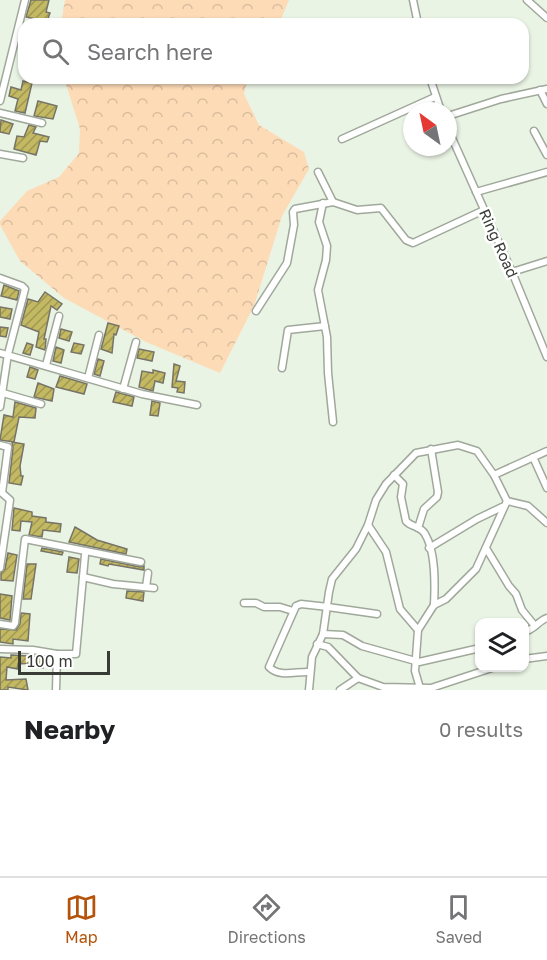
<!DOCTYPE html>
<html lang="en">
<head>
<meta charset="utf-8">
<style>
  body { margin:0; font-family:"Golos Text",sans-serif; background:#f6f6f6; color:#202124 }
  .controls { position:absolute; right:18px; bottom:18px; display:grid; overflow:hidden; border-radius:12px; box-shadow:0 2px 4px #0004 }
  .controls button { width:54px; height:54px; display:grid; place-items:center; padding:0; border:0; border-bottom:2px solid #e0e0e0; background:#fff; color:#202124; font:30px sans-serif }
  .compass { position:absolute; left:403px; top:102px; width:54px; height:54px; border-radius:50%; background:#fff; box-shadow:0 2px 4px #0004; rotate:327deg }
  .scale { position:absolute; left:18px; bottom:15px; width:92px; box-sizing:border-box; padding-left:6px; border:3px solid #383b36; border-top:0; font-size:16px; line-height:21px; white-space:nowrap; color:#383b36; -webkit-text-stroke:4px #fff; paint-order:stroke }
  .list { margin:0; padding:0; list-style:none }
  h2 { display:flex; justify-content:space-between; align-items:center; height:78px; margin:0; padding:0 24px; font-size:26px }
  h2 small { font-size:20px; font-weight:400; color:#757577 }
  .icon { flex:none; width:33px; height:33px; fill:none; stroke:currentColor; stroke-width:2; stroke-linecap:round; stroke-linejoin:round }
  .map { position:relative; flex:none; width:547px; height:690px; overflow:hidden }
  .search { position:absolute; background:#fff; box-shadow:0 2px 4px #0004; left:18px; right:18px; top:18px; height:66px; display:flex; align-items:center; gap:15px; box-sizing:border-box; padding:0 21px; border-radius:18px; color:#757577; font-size:22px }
  .sheet { height:186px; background:#fff }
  nav { display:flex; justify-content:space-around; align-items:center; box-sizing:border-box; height:84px; border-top:2px solid #e0e0e0; background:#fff; font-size:16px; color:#757577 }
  nav a { display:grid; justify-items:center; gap:3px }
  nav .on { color:#b45309 }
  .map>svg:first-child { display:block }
  .forest { fill:url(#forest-crowns) }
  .building { fill:url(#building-hatch); stroke:#767466; stroke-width:1.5 }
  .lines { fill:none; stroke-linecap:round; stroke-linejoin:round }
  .minor-casing { stroke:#a0a89b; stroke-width:9 }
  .minor { stroke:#fff; stroke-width:6 }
  .labels { text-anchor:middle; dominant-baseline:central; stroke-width:5; stroke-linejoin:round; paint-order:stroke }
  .street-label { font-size:15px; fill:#383b36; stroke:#fff }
</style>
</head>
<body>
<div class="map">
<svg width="547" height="690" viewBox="0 0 547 690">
  <defs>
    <pattern id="forest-crowns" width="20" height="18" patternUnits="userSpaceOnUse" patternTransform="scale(1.5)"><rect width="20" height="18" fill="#fedbb7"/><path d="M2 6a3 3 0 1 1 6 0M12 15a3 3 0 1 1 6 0" fill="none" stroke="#dabd9e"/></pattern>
    <pattern id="building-hatch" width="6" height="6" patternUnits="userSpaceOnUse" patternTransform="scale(1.5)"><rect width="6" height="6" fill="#c4b963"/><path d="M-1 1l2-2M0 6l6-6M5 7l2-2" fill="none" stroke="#a09852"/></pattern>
  </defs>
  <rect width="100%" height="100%" fill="#eaf4e5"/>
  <g class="forest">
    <path d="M 65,0 L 289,0 L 279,24 L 61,24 Z"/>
    <path d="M 64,78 L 248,78 L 244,94 L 259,125 L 304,152 L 309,169 L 282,216 L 254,306 L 220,373 L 146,342 L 64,298 L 20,261 L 0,225 L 0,221 L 27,191 L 59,177 L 79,153 L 80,129 Z"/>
  </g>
  <g class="building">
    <path d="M 31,0 L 49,0 L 46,12 L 50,13 L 46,24 L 34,24 L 36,19 L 26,17 Z"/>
    <path d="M 23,81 L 32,83 L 25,113 L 15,111 L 18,99 L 9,96 L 11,87 L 21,90 Z"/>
    <path d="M 38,101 L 57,106 L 53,119 L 34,116 Z"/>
    <path d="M 1,120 L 13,124 L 9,134 L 0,132 Z"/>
    <path d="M 29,125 L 36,127 L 33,133 L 49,137 L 47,142 L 40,141 L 36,155 L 14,149 L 17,136 L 24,137 Z"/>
    <path d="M 4,285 L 19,291 L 17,300 L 1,296 Z"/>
    <path d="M 45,292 L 62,304 L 57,310 L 51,306 L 44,339 L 46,339 L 45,350 L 36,347 L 39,332 L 21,325 L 28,299 L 38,302 Z"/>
    <path d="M 0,307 L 12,309 L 10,319 L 0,317 Z"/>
    <path d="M 108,323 L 119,326 L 116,335 L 114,334 L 112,353 L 101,349 Z"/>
    <path d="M 0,327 L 8,328 L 6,337 L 0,336 Z"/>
    <path d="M 61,329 L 72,332 L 69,341 L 59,338 Z"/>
    <path d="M 27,343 L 33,345 L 30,355 L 23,353 Z"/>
    <path d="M 74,343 L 84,345 L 81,354 L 71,352 Z"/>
    <path d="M 56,347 L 64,350 L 61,363 L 53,361 Z"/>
    <path d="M 139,349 L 154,352 L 152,361 L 137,358 Z"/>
    <path d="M 98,359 L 104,361 L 100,376 L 94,374 Z"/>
    <path d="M 174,364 L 180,366 L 176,381 L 185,382 L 184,393 L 177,392 L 178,388 L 172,387 Z"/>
    <path d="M 30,367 L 38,370 L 35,379 L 27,377 Z"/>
    <path d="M 153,370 L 165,373 L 163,383 L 155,381 L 153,391 L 139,387 L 142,371 L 153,373 Z"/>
    <path d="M 60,376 L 87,384 L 84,394 L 56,387 Z"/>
    <path d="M 38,383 L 54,389 L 52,401 L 34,397 Z"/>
    <path d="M 116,392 L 134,397 L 132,406 L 113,402 Z"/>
    <path d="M 152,401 L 160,403 L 158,416 L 150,415 Z"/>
    <path d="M 15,402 L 36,408 L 35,418 L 19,417 L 14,442 L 0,440 L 4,415 L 13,417 Z"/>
    <path d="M 12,442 L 24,444 L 20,466 L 21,476 L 23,476 L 21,485 L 9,483 L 13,448 Z"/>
    <path d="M 14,508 L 32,512 L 32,516 L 46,518 L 46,522 L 61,524 L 60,532 L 43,530 L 42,537 L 29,535 L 32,522 L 21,521 L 20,531 L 12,530 Z"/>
    <path d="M 75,527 L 97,540 L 127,549 L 126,554 L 69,542 Z"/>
    <path d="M 42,548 L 63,552 L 62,555 L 41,551 Z"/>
    <path d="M 8,553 L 17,555 L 13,581 L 1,580 L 1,573 L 5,569 Z"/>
    <path d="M 69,557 L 79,559 L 77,573 L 67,572 Z"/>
    <path d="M 101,559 L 140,567 L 144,566 L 144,570 L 109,564 L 108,566 L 100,564 Z"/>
    <path d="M 27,564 L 36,564 L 31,599 L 23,599 Z"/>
    <path d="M 127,591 L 144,592 L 143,601 L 126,598 Z"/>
    <path d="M 0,594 L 12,596 L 10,620 L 0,618 Z"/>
    <path d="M 21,613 L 30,614 L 28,641 L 13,639 L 13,644 L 0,642 L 0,629 L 16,630 L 20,624 Z"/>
    <path d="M 11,655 L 44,657 L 43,668 L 32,667 L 33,663 L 18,664 L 18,669 L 7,667 L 6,680 L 26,679 L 28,690 L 8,687 L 8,690 L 0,690 L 0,657 L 11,658 Z"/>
  </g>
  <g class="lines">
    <defs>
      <g id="minor">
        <path d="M 413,0 L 418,24"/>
        <path d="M 527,0 L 547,18"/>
        <path d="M 430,78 L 441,111"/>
        <path d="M 540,90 L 547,104"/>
        <path d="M 0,101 L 25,0"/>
        <path d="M 0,113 L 42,123"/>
        <path d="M 448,116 L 501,99 L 547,89"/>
        <path d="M 448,129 L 512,272 L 547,357"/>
        <path d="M 534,131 L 547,155"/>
        <path d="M 342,139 L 435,97"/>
        <path d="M 0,154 L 23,158"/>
        <path d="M 318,172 L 333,202"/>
        <path d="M 476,192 L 547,172"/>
        <path d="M 323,203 L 319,222 L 327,246 L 326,260 L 318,290 L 327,337 L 328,373 L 333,422"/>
        <path d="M 512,272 L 547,261"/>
        <path d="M 0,278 L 22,286 L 25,289 L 8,354 L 0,407"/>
        <path d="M 256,311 L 287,263 L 294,225 L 293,212 L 295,209 L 333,202 L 357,210 L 381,208 L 406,240 L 413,243 L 484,210"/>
        <path d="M 0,353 L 142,394 L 197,405"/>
        <path d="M 46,365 L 59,316"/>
        <path d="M 282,368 L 288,330 L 325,326"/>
        <path d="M 88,378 L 99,335"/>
        <path d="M 123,389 L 136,342"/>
        <path d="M 3,393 L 41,404"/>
        <path d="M 0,445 L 8,447 L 2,493 L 10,500 L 0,568"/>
        <path d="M 533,457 L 547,488"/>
        <path d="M 394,475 L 403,484 L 401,497 L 406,521 C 411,527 421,526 425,534 C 436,552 435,585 434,605"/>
        <path d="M 494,475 L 507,501 L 528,506 L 547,523"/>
        <path d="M 368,525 L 386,552 L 400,609 L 418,630"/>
        <path d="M 418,528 L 424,509 L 437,497 L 438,492 L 431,449"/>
        <path d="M 429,548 L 477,519 L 502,507"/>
        <path d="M 486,548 L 509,586 L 516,594 L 522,610 L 535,626"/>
        <path d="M 83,577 L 113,584 L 154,588"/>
        <path d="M 146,587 L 148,573"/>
        <path d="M 244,603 L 256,603 L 264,607 L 280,607 L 293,611"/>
        <path d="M 0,624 L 13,626 L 15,623 L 25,539 L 141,562"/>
        <path d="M 524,632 C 534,630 538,621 547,618"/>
        <path d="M 323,634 L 343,635 L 362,646 L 419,662 L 480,648"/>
        <path d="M 317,644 L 328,647 L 358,678"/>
        <path d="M 0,649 L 33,650 L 57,654 L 76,654 L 85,555"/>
        <path d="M 524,659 L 547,656"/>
        <path d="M 310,672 C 296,671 280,678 269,667 L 296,606 L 301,604 L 328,607 L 377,614"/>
        <path d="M 420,688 L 415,671 L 418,630 L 434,605 L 446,599 L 476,569 L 507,501"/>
        <path d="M 56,690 L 57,654"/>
        <path d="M 309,690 L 312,657 L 323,634 L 329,592 L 332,579 L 356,549 L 368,525 L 376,500 L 386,484 L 416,453 L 458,445 L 477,451 L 494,475 L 547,451"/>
        <path d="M 340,690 L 358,678 L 383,687 L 431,688 L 492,668"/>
      </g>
    </defs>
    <use href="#minor" class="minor-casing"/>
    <use href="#minor" class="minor"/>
  </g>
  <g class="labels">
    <g class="street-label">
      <text transform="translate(499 243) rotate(66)">Ring Road</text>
    </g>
  </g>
</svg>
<div class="controls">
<button><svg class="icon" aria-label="layers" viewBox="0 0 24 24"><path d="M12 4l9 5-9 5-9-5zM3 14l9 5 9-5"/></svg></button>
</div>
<svg class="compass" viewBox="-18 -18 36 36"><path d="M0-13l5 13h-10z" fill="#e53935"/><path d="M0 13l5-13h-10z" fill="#757577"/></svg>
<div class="scale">100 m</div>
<div class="search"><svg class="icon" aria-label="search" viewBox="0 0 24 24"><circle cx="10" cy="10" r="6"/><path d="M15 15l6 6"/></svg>Search here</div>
</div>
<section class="sheet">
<h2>Nearby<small>0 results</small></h2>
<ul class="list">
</ul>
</section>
<nav>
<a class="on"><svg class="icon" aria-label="map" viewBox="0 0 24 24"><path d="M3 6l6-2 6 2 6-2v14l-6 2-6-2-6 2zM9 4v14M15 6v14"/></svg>Map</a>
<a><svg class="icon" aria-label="directions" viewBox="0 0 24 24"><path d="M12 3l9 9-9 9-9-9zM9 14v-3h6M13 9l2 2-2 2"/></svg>Directions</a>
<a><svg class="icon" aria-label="saved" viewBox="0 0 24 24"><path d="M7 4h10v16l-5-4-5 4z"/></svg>Saved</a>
</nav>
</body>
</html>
